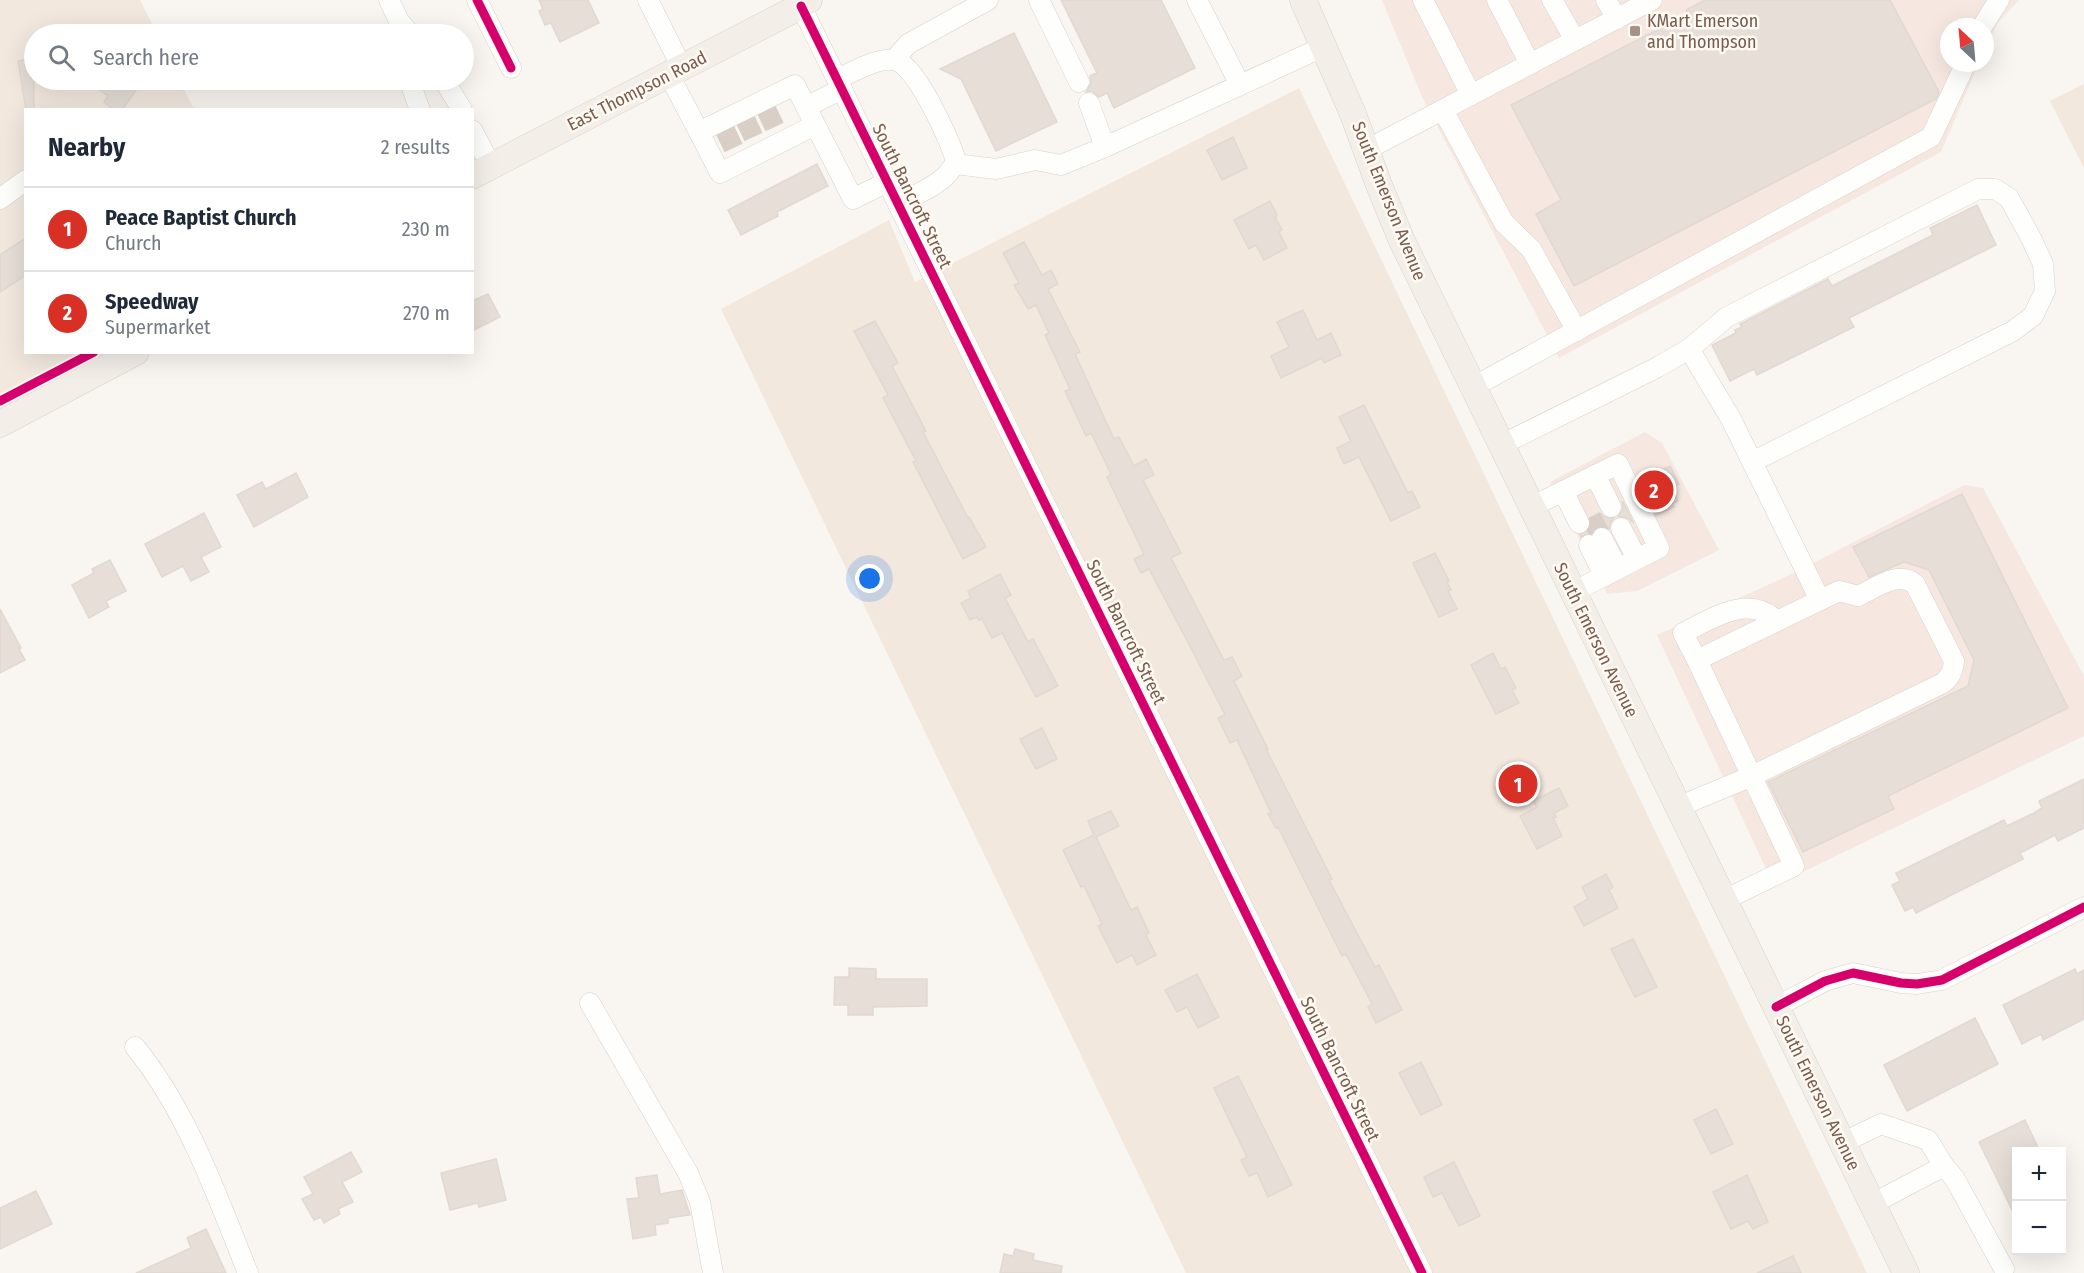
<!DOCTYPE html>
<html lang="en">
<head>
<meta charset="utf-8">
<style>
  body { margin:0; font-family:"Fira Sans Condensed",sans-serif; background:#f2f2f3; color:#1f2937 }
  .controls { position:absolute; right:18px; bottom:18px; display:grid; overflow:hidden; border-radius:0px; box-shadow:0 6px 24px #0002 }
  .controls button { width:54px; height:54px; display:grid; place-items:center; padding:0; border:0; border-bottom:2px solid #e0e1e3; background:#fff; color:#1f2937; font:30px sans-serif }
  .compass { position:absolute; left:1940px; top:18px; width:54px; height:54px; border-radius:50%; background:#fff; box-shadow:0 6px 24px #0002; rotate:334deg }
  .you { position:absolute; left:870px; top:579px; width:21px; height:21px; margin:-15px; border:4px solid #fff; border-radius:50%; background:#1a73e8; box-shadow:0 0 0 9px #1a73e833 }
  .badge { display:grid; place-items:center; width:39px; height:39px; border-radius:50%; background:#d93025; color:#fff; font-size:20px; font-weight:700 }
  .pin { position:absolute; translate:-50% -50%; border:3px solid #fff; box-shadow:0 2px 6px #0006 }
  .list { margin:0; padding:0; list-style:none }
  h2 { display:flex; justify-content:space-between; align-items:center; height:78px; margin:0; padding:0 24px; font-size:26px }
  h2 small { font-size:20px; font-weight:400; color:#747a83 }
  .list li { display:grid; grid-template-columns:39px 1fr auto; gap:18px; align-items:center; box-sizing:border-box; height:84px; padding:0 24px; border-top:2px solid #e0e1e3 }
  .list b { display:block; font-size:22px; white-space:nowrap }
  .list p { margin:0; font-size:20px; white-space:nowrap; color:#747a83 }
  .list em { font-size:20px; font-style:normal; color:#747a83 }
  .icon { flex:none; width:33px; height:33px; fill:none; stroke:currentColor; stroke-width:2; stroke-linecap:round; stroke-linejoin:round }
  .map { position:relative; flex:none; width:2084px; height:1273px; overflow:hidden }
  .search { position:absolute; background:#fff; box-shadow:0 6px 24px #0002; left:24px; top:24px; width:450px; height:66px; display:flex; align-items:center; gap:15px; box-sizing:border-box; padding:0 21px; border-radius:33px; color:#747a83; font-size:22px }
  .panel { position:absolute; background:#fff; box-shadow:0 6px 24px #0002; left:24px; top:108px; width:450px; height:246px; border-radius:0px }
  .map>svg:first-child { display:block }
  .residential { fill:#f2e8de }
  .commercial { fill:#f6e8e1 }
  .building { fill:#e6ded7; stroke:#e2d8d2; stroke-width:1.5 }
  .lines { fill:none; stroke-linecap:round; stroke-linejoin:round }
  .minor-tunnel { stroke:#d9cfc7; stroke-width:20; stroke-dasharray:20 10; stroke-linecap:butt }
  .minor-casing { stroke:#d7d1cb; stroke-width:21 }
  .major-casing { stroke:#dad1cc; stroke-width:27 }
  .minor { stroke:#fefefd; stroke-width:20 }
  .major { stroke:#f3eee8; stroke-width:26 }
  .cycleway-casing { stroke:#fffaf3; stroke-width:13 }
  .cycleway { stroke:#d6006c; stroke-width:9 }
  .poi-dot { fill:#a69286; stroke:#fffaf3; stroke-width:2 }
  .labels { text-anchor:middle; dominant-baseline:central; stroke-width:5; stroke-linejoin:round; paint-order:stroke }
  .poi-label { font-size:18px; fill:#7a5c4d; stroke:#fffaf3; text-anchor:start }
  .street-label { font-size:18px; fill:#7a5c4d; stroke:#fffaf3 }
</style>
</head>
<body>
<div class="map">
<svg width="2084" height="1273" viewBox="0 0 2084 1273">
  <rect width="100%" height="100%" fill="#f9f5f0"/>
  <g class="residential">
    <path d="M 0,0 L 140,0 L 157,34 L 34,34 L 34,80 L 179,80 L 194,109 L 26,110 L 26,352 L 110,353 L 0,409 Z"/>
    <path d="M 2084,84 L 2084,168 L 2050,101 Z"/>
    <path d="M 1299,88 L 1867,1273 L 1186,1273 L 721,309 L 889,220 L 915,282 Z"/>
  </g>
  <g class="commercial">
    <path d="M 1382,0 L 2019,0 L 1997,24 L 1985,50 L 1985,27 L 1949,27 L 1949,63 L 1979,63 L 1941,152 L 1559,358 L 1422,97 Z"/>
    <path d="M 1645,432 L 1662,443 L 1719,550 L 1637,591 L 1607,594 L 1550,482 Z"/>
    <path d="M 1964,485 L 1983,488 L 2084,676 L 2084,736 L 1774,886 L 1657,635 L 1792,574 Z"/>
  </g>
  <g class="building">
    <path d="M 539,0 L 588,0 L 599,23 L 560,42 L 551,23 L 545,25 L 539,11 L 543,9 Z"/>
    <path d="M 1061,0 L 1161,0 L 1195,68 L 1114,108 L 1107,93 L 1099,97 L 1092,91 L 1086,92 L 1091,83 L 1090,76 L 1097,73 Z"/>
    <path d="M 1705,0 L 1890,0 L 1939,92 L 1936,99 L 1574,286 L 1536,214 L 1561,200 L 1511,105 L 1688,14 L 1686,10 Z"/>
    <path d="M 1014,33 L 1057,122 L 996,151 L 961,79 L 940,69 Z"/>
    <path d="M 34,58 L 34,109 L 26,110 L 18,61 Z"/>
    <path d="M 85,80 L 130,80 L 139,86 L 122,110 L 114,110 L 104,102 L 108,96 Z"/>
    <path d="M 1233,137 L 1247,168 L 1222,180 L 1207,150 Z"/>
    <path d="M 817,164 L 828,186 L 777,212 L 778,216 L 741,235 L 728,210 Z"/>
    <path d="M 1270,201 L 1277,215 L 1275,217 L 1282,230 L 1279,232 L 1287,248 L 1264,260 L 1256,245 L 1249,249 L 1234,220 Z"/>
    <path d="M 1977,205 L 1996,245 L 1849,318 L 1854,327 L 1757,375 L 1754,369 L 1730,381 L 1712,345 L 1736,333 L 1735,330 L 1742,327 L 1740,324 L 1828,279 L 1832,286 L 1933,235 L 1930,228 Z"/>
    <path d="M 26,238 L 26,275 L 0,292 L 0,255 Z"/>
    <path d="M 1024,242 L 1042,275 L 1051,270 L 1058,284 L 1048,289 L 1080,352 L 1075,354 L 1114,439 L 1119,437 L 1134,466 L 1146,459 L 1154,475 L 1143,480 L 1181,553 L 1171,558 L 1224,660 L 1232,657 L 1242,676 L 1234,681 L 1268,749 L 1266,749 L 1332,879 L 1329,880 L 1375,967 L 1379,965 L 1402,1010 L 1376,1023 L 1368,1007 L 1372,1004 L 1346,954 L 1342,956 L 1278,827 L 1276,828 L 1268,814 L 1271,813 L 1237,740 L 1230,743 L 1218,718 L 1225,715 L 1192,650 L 1149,569 L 1141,573 L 1134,559 L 1144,554 L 1107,477 L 1111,474 L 1091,433 L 1086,436 L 1065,391 L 1070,389 L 1045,335 L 1049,333 L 1036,305 L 1028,309 L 1014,285 L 1019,283 L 1003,253 Z"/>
    <path d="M 488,294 L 500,317 L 472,331 L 472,301 Z"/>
    <path d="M 1303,310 L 1317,340 L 1331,333 L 1341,355 L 1324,363 L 1322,358 L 1281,378 L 1271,356 L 1289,347 L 1277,322 Z"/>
    <path d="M 875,321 L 898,363 L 892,366 L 926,431 L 923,432 L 968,518 L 969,517 L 986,547 L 963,559 L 913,462 L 916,461 L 883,398 L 888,395 L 854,331 Z"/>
    <path d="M 1364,405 L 1408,493 L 1412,491 L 1420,507 L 1391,521 L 1359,457 L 1344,464 L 1337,448 L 1351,441 L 1339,417 Z"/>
    <path d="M 1670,466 L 1679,484 L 1672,487 L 1678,501 L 1672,504 L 1674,507 L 1656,515 L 1640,481 Z"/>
    <path d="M 296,473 L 308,497 L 254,527 L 237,495 L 262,482 L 266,489 Z"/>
    <path d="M 1962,494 L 2068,708 L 1888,796 L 1894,809 L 1803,852 L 1768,782 L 1968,686 L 1974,660 L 1929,570 L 1904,562 L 1869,577 L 1853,547 Z"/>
    <path d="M 1622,502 L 1623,502 L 1633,522 L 1627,518 L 1618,517 L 1623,508 Z"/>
    <path d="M 204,513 L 221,547 L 201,557 L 209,572 L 191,581 L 183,566 L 162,577 L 145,544 Z"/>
    <path d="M 1600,513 L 1605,517 L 1614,518 L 1611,522 L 1609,529 L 1603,526 L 1597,527 L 1591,533 L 1581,537 L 1580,535 L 1589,529 L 1590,518 Z"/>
    <path d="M 1435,553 L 1449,581 L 1447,582 L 1451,590 L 1448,591 L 1457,609 L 1439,617 L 1413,563 Z"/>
    <path d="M 110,560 L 126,591 L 106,601 L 109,607 L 89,618 L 72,585 L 94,573 L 92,569 Z"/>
    <path d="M 1000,574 L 1011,595 L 1005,598 L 1028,642 L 1033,639 L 1058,686 L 1036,697 L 1002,633 L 992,638 L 982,619 L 979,620 L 977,617 L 970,620 L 961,603 L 971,598 L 968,591 Z"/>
    <path d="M 0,609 L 21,648 L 19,649 L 25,660 L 0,673 Z"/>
    <path d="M 1493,653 L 1501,669 L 1505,667 L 1516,688 L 1512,690 L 1519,703 L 1496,714 L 1471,665 Z"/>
    <path d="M 1042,728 L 1057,759 L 1036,769 L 1020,739 Z"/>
    <path d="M 2084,779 L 2084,828 L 2058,841 L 2055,835 L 2020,853 L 2023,859 L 1916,913 L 1913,907 L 1905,911 L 1892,885 L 1900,881 L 1896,873 L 2004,820 L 2007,826 L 2034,813 L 2042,808 L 2039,801 Z"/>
    <path d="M 1559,788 L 1568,806 L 1554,813 L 1556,817 L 1553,818 L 1562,836 L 1537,849 L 1520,816 L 1537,807 L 1533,801 Z"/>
    <path d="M 1111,811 L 1119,826 L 1096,837 L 1131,910 L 1137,907 L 1149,933 L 1146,935 L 1156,955 L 1137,965 L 1132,955 L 1117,963 L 1098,926 L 1102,924 L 1084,886 L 1081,887 L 1063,850 L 1094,835 L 1088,821 Z"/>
    <path d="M 1606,874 L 1613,887 L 1609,890 L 1618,908 L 1584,926 L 1574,907 L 1588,899 L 1582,887 Z"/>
    <path d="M 1633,939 L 1657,987 L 1635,997 L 1611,949 Z"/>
    <path d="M 849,968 L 876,969 L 876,979 L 927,979 L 927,1006 L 873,1007 L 873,1015 L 848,1015 L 848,1005 L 834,1005 L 835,977 L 849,977 Z"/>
    <path d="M 2075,969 L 2077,974 L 2084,970 L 2084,1019 L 2043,1040 L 2041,1034 L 2022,1044 L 2003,1005 Z"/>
    <path d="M 1197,974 L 1219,1017 L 1198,1028 L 1187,1007 L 1177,1012 L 1165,990 Z"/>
    <path d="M 1975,1018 L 1998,1064 L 1907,1111 L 1884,1065 Z"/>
    <path d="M 1421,1062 L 1442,1105 L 1421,1115 L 1399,1073 Z"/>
    <path d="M 1238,1076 L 1292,1185 L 1268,1197 L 1257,1173 L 1249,1176 L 1241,1160 L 1247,1157 L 1214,1088 Z"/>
    <path d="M 1716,1109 L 1733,1144 L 1711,1154 L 1694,1120 Z"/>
    <path d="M 2025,1120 L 2040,1152 L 2016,1152 L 2016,1218 L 1979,1142 Z"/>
    <path d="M 351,1152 L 362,1172 L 342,1182 L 353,1202 L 338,1209 L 340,1214 L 324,1223 L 321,1217 L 314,1220 L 302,1199 L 313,1194 L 304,1177 Z"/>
    <path d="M 496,1159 L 506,1200 L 479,1207 L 478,1203 L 450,1210 L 441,1173 Z"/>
    <path d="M 1454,1162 L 1480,1216 L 1459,1226 L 1442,1193 L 1433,1197 L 1424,1177 Z"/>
    <path d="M 657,1175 L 660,1194 L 682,1190 L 690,1215 L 668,1218 L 668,1223 L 655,1225 L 656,1235 L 633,1239 L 627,1199 L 639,1198 L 636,1178 Z"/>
    <path d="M 1747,1175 L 1768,1222 L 1753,1229 L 1748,1221 L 1731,1229 L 1713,1192 Z"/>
    <path d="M 36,1191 L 52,1224 L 0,1249 L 0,1208 Z"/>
    <path d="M 206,1229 L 226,1273 L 136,1273 L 191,1248 L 187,1238 Z"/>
    <path d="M 1015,1249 L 1034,1254 L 1033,1260 L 1062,1266 L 1061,1273 L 1000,1273 L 1004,1254 L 1013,1256 Z"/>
    <path d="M 1793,1256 L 1801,1273 L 1757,1273 Z"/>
  </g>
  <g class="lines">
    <g class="minor-tunnel">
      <path d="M 766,109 L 775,128"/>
      <path d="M 745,119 L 754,138"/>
      <path d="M 725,130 L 734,149"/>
      <path d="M 1591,517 L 1602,538"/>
    </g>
    <defs>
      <g id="minor">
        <path d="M 389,0 L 399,21 L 410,34"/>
        <path d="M 477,0 L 511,68"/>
        <path d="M 648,0 L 682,68"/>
        <path d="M 798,0 L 1422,1273"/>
        <path d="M 1039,0 L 1079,82"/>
        <path d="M 1197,0 L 1240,85"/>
        <path d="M 1423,0 L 1471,95"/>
        <path d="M 1497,0 L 1530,64"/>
        <path d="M 1552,0 L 1575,40"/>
        <path d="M 1606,0 L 1617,19"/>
        <path d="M 1982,27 L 1999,0"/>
        <path d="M 894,60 L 908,44 L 988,0"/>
        <path d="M 669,75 L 699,132 L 795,85 L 853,199 L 887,182"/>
        <path d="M 837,79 C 854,72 875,58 894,60 C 916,63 949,140 956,160 C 949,182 917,194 898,204"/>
        <path d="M 409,80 L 420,110"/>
        <path d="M 444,80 L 462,110"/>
        <path d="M 1089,103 L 1105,147 L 1323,47"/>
        <path d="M 806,107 L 842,89"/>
        <path d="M 1443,110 L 1504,223 L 1531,249 L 1577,331"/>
        <path d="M 472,130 L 491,166"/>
        <path d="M 699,132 L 720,173 L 815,125"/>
        <path d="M 1366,150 L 1652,0"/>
        <path d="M 955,164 L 996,169 L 1035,160 L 1061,165 L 1105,147"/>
        <path d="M 0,199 L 26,180"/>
        <path d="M 1689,349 L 1727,317 L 1978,189 L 1995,189 L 2009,198 L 2031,238 L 2043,264 L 2045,291 L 2033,316 L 2013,331 L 1752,462"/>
        <path d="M 1473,387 L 1931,137 L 1966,63"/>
        <path d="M 1501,445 L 1658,367 L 1689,349 L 1731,419 L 1820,600"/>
        <path d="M 1595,475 L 1611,507"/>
        <path d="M 1563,491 L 1579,523"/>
        <path d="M 1531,507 L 1618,464 L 1659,548 L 1573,592"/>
        <path d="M 1621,528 L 1637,559"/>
        <path d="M 1602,538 L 1618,569"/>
        <path d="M 1589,545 L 1604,576"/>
        <path d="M 1697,660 L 1683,633 C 1711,619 1749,593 1777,621"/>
        <path d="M 1678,807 L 1752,776 L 1943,683 C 1951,676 1953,671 1954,661 L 1915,584 C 1898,570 1876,588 1858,596 L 1839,591 L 1697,660 L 1794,866 L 1724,900"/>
        <path d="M 590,1003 L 688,1173 L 700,1202 L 713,1273"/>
        <path d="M 1776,1007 L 1825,981 L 1853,973 L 1901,983 L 1917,984 L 1942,980 L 2084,907"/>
        <path d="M 135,1047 C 188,1112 217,1196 248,1273"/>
        <path d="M 1842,1143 L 1881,1124 L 1928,1140 L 1944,1166 L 1872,1204"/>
        <path d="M 1944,1166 L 1955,1179 L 2004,1269"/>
      </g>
      <g id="major">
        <path d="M 1303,0 L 1353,114 L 1379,185 L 1402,241 L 1906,1273"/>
        <path d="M 472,176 L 801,6 L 809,0"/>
        <path d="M 0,424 L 136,352"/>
      </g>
    </defs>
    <use href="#minor" class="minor-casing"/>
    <use href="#major" class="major-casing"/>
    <use href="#minor" class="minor"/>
    <use href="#major" class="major"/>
    <defs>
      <g id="cycleway">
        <path d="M 477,0 L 511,68"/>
        <path d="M 801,6 L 1422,1273"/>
        <path d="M 0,401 L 94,352"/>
        <path d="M 1776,1007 L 1825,981 L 1853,973 L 1901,983 L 1917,984 L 1942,980 L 2084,907"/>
      </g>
    </defs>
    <use href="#cycleway" class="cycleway-casing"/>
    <use href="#cycleway" class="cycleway"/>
  </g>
  <rect class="poi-dot" x="1629" y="25" width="12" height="12" rx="3"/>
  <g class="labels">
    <g class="poi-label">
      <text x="1647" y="21">KMart Emerson<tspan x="1647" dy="21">and Thompson</tspan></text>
    </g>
    <g class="street-label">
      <text transform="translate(637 91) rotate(-27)">East Thompson Road</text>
      <text transform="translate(912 196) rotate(64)">South Bancroft Street</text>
      <text transform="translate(1389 201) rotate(68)">South Emerson Avenue</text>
      <text transform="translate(1126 632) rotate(64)">South Bancroft Street</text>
      <text transform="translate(1596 640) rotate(64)">South Emerson Avenue</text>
      <text transform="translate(1340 1069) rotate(64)">South Bancroft Street</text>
      <text transform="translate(1818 1093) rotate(64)">South Emerson Avenue</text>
    </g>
  </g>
</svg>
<div class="controls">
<button>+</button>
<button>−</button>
</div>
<svg class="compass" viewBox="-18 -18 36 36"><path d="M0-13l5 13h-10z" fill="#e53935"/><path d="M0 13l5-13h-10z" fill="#747a83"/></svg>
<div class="you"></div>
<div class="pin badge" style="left:1518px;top:784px">1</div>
<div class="pin badge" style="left:1654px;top:490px">2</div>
<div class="search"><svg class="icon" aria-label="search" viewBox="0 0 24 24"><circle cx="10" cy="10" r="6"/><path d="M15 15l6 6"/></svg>Search here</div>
<section class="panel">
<h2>Nearby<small>2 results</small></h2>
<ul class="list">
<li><span class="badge">1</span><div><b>Peace Baptist Church</b><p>Church</p></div><em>230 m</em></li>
<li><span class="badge">2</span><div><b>Speedway</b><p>Supermarket</p></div><em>270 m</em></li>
</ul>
</section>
</div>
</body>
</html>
